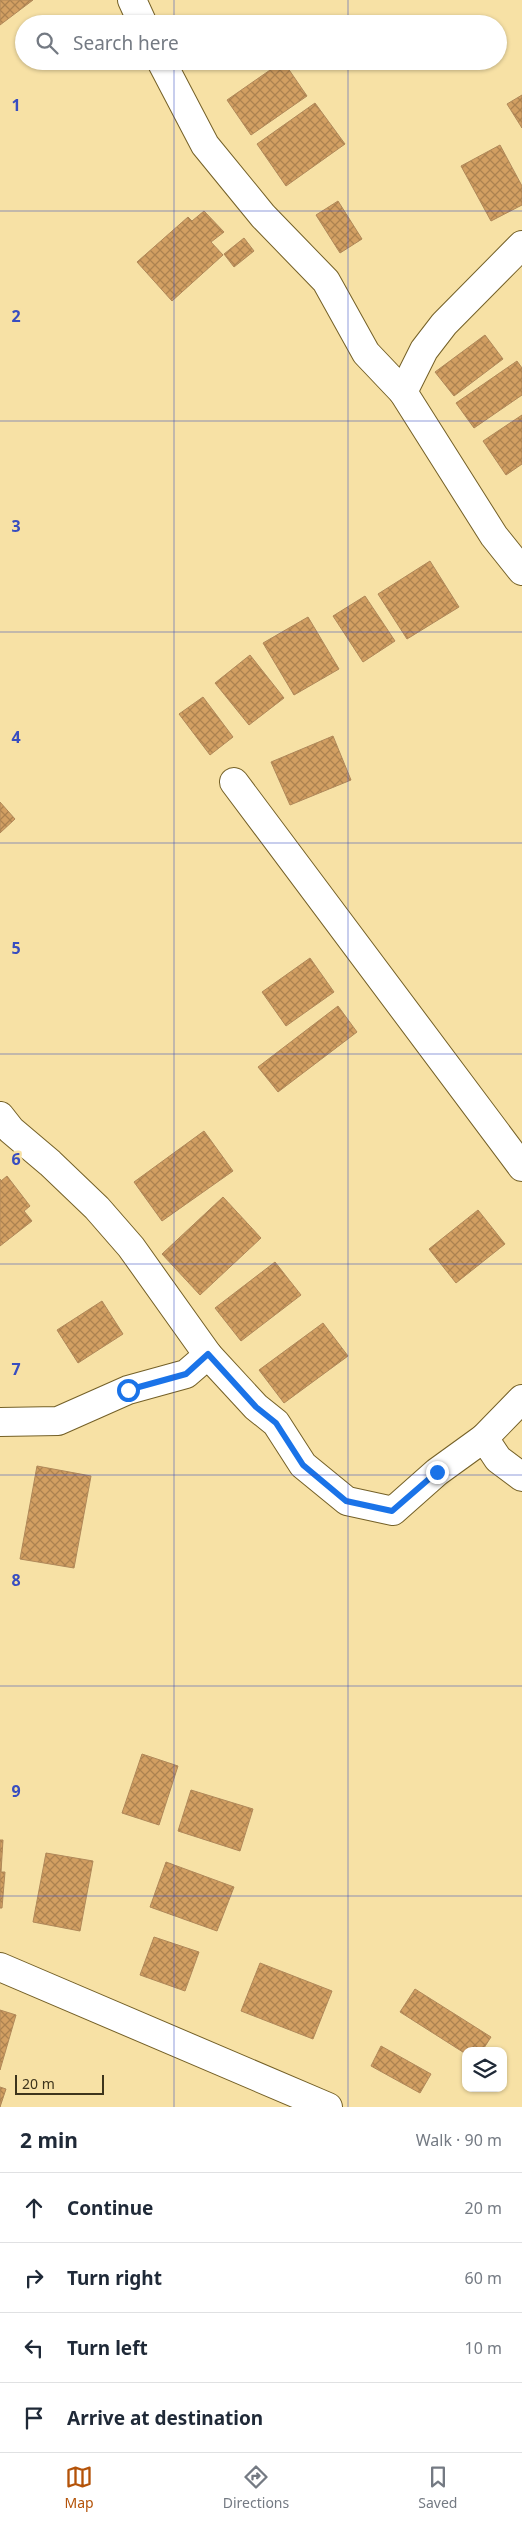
<!DOCTYPE html>
<html lang="en">
<head>
<meta charset="utf-8">
<style>
  body { margin:0; font-family:"Noto Sans",sans-serif; background:#f2f2f3; color:#1f2937 }
  .controls { position:absolute; right:15px; bottom:15px; display:grid; overflow:hidden; border-radius:10px; box-shadow:0 1px 4px #0004 }
  .controls button { width:45px; height:45px; display:grid; place-items:center; padding:0; border:0; border-bottom:1px solid #e0e1e3; background:#fff; color:#1f2937; font:25px sans-serif }
  .scale { position:absolute; left:15px; bottom:12px; width:89px; box-sizing:border-box; padding-left:5px; border:2px solid #3d341c; border-top:0; font-size:14px; line-height:18px; white-space:nowrap; color:#3d341c; -webkit-text-stroke:4px #f7e1a5; paint-order:stroke }
  .stop { position:absolute; width:15px; height:15px; margin:-11px; border:4px solid #1a73e8; border-radius:50%; background:#fff }
  .stop.end { background:#1a73e8; border-color:#fff; box-shadow:0 1px 5px #0008 }
  .list { margin:0; padding:0; list-style:none }
  h2 { display:flex; justify-content:space-between; align-items:center; height:65px; margin:0; padding:0 20px; font-size:21px }
  h2 small { font-size:16px; font-weight:400; color:#747a83 }
  .list li { display:grid; grid-template-columns:32px 1fr auto; gap:15px; align-items:center; box-sizing:border-box; height:70px; padding:0 20px; border-top:1px solid #e0e1e3 }
  .list b { display:block; font-size:19px; white-space:nowrap }
  .list em { font-size:16px; font-style:normal; color:#747a83 }
  .icon { flex:none; width:28px; height:28px; fill:none; stroke:currentColor; stroke-width:2; stroke-linecap:round; stroke-linejoin:round }
  .map { position:relative; flex:none; width:522px; height:2107px; overflow:hidden }
  .search { position:absolute; background:#fff; box-shadow:0 1px 4px #0004; left:15px; right:15px; top:15px; height:55px; display:flex; align-items:center; gap:12px; box-sizing:border-box; padding:0 18px; border-radius:28px; color:#747a83; font-size:19px }
  .sheet { height:345px; background:#fff }
  nav { display:flex; justify-content:space-around; align-items:center; box-sizing:border-box; height:70px; border-top:1px solid #e0e1e3; background:#fff; font-size:14px; color:#747a83 }
  nav a { display:grid; justify-items:center; gap:2px }
  nav .on { color:#b45309 }
  .map>svg:first-child { display:block }
  .building { fill:url(#building-cross-hatch); stroke:#b08859 }
  .lines { fill:none; stroke-linecap:round; stroke-linejoin:round }
  .minor-casing { stroke:#746027; stroke-width:30 }
  .minor { stroke:#fff; stroke-width:28 }
  .route { stroke:#1a73e8; stroke-width:6 }
  .grid { fill:none; stroke:#384dc0; stroke-width:1; stroke-opacity:0.55 }
  .grid-label { font-size:16px; text-anchor:middle; font-weight:bold; fill:#384dc0; stroke:#f7e1a5; stroke-width:5; stroke-linejoin:round; paint-order:stroke }
</style>
</head>
<body>
<div class="map">
<svg width="522" height="2107" viewBox="0 0 522 2107">
  <defs>
    <pattern id="building-cross-hatch" width="8" height="8" patternUnits="userSpaceOnUse" patternTransform="scale(1.25)"><rect width="8" height="8" fill="#d29f62"/><path d="M0 0l8 8M0 8l8-8" fill="none" stroke="#ac8250"/></pattern>
  </defs>
  <rect width="100%" height="100%" fill="#f7e1a5"/>
  <g class="building">
    <path d="M 0,0 L 33,0 L 0,25 Z"/>
    <path d="M 283,61 L 307,96 L 251,135 L 227,100 Z"/>
    <path d="M 522,95 L 522,128 L 507,104 Z"/>
    <path d="M 315,103 L 345,144 L 286,186 L 257,144 Z"/>
    <path d="M 500,145 L 522,186 L 522,205 L 491,221 L 461,166 Z"/>
    <path d="M 338,201 L 362,239 L 340,253 L 316,215 Z"/>
    <path d="M 204,211 L 224,232 L 211,242 L 223,255 L 172,301 L 137,262 L 188,217 L 192,221 Z"/>
    <path d="M 244,238 L 254,251 L 234,267 L 224,254 Z"/>
    <path d="M 485,335 L 503,359 L 454,396 L 435,372 Z"/>
    <path d="M 517,361 L 522,368 L 522,395 L 474,428 L 456,403 Z"/>
    <path d="M 522,415 L 522,464 L 506,475 L 483,441 Z"/>
    <path d="M 430,561 L 459,607 L 407,639 L 378,594 Z"/>
    <path d="M 365,596 L 395,641 L 363,662 L 333,616 Z"/>
    <path d="M 308,617 L 339,669 L 294,695 L 263,643 Z"/>
    <path d="M 250,655 L 284,698 L 249,725 L 215,683 Z"/>
    <path d="M 203,697 L 233,737 L 210,755 L 179,714 Z"/>
    <path d="M 333,736 L 351,780 L 290,805 L 271,762 Z"/>
    <path d="M 0,802 L 15,819 L 0,833 Z"/>
    <path d="M 310,958 L 334,992 L 286,1026 L 262,992 Z"/>
    <path d="M 338,1006 L 357,1032 L 278,1092 L 258,1067 Z"/>
    <path d="M 204,1131 L 233,1171 L 162,1221 L 134,1182 Z"/>
    <path d="M 7,1176 L 30,1206 L 24,1211 L 32,1221 L 0,1246 L 0,1179 L 1,1181 Z"/>
    <path d="M 223,1197 L 261,1238 L 200,1295 L 162,1254 Z"/>
    <path d="M 478,1210 L 505,1244 L 456,1283 L 429,1249 Z"/>
    <path d="M 275,1262 L 301,1295 L 241,1341 L 215,1308 Z"/>
    <path d="M 102,1301 L 123,1334 L 78,1363 L 57,1330 Z"/>
    <path d="M 323,1323 L 348,1356 L 284,1403 L 259,1370 Z"/>
    <path d="M 37,1466 L 91,1476 L 74,1568 L 20,1559 Z"/>
    <path d="M 142,1754 L 178,1766 L 159,1825 L 122,1813 Z"/>
    <path d="M 191,1790 L 253,1809 L 240,1851 L 178,1831 Z"/>
    <path d="M 0,1840 L 3,1840 L 1,1872 L 5,1872 L 2,1908 L 0,1908 Z"/>
    <path d="M 46,1853 L 93,1861 L 80,1931 L 33,1922 Z"/>
    <path d="M 166,1862 L 234,1887 L 217,1931 L 150,1907 Z"/>
    <path d="M 154,1937 L 199,1952 L 185,1991 L 140,1975 Z"/>
    <path d="M 260,1963 L 332,1991 L 313,2039 L 241,2011 Z"/>
    <path d="M 415,1989 L 491,2037 L 482,2051 L 466,2051 L 466,2054 L 400,2012 Z"/>
    <path d="M 0,2010 L 16,2015 L 0,2070 Z"/>
    <path d="M 381,2046 L 431,2074 L 420,2093 L 371,2066 Z"/>
    <path d="M 0,2087 L 6,2089 L 0,2107 Z"/>
  </g>
  <g class="lines">
    <defs>
      <g id="minor">
        <path d="M 132,0 L 143,24"/>
        <path d="M 161,61 L 205,145 L 263,216 L 326,281 L 366,353 L 403,392"/>
        <path d="M 522,245 L 444,324 L 424,350 L 403,392 L 494,536 L 522,571"/>
        <path d="M 234,782 L 522,1167"/>
        <path d="M 0,1116 L 11,1130 L 50,1163 L 97,1208 L 131,1247 L 208,1355"/>
        <path d="M 0,1422 L 58,1421 L 128,1390 L 186,1374 L 208,1355 L 256,1407 L 276,1423 L 303,1465 L 347,1501 L 393,1511 L 437,1472 L 484,1438 L 498,1459 L 522,1477"/>
        <path d="M 484,1438 L 522,1399"/>
        <path d="M 0,1967 L 328,2107"/>
      </g>
    </defs>
    <use href="#minor" class="minor-casing"/>
    <use href="#minor" class="minor"/>
  </g>
  <g class="lines">
    <path class="route" d="M 128,1390 L 186,1374 L 208,1354 L 256,1407 L 276,1423 L 303,1465 L 346,1501 L 392,1511 L 437,1472"/>
  </g>
  <path class="grid" d="M 174,0 L 174,24M 348,0 L 348,24M 174,61 L 174,2107M 348,61 L 348,2107M 0,211 L 522,211M 0,421 L 522,421M 0,632 L 522,632M 0,843 L 522,843M 0,1054 L 522,1054M 0,1264 L 522,1264M 0,1475 L 522,1475M 0,1686 L 522,1686M 0,1896 L 522,1896"/>
  <g class="grid-label">
    <text x="16" y="111">1</text>
    <text x="16" y="322">2</text>
    <text x="16" y="532">3</text>
    <text x="16" y="743">4</text>
    <text x="16" y="954">5</text>
    <text x="16" y="1165">6</text>
    <text x="16" y="1375">7</text>
    <text x="16" y="1586">8</text>
    <text x="16" y="1797">9</text>
  </g>
</svg>
<div class="controls">
<button><svg class="icon" aria-label="layers" viewBox="0 0 24 24"><path d="M12 4l9 5-9 5-9-5zM3 14l9 5 9-5"/></svg></button>
</div>
<div class="scale">20 m</div>
<div class="stop" style="left:128px;top:1390px"></div>
<div class="stop end" style="left:437px;top:1472px"></div>
<div class="search"><svg class="icon" aria-label="search" viewBox="0 0 24 24"><circle cx="10" cy="10" r="6"/><path d="M15 15l6 6"/></svg>Search here</div>
</div>
<section class="sheet">
<h2>2 min<small>Walk · 90 m</small></h2>
<ul class="list">
<li><svg class="icon" aria-label="ahead" viewBox="0 0 24 24"><path d="M12 20V5M6 11l6-6 6 6"/></svg><div><b>Continue</b></div><em>20 m</em></li>
<li><svg class="icon" aria-label="right" viewBox="0 0 24 24"><path d="M7 20v-9h11M14 6l5 5-5 5"/></svg><div><b>Turn right</b></div><em>60 m</em></li>
<li><svg class="icon" aria-label="left" viewBox="0 0 24 24"><path d="M17 20v-9H6M10 6l-5 5 5 5"/></svg><div><b>Turn left</b></div><em>10 m</em></li>
<li><svg class="icon" aria-label="arrive" viewBox="0 0 24 24"><path d="M6 21V4h12l-3 4 3 4H6"/></svg><div><b>Arrive at destination</b></div></li>
</ul>
</section>
<nav>
<a class="on"><svg class="icon" aria-label="map" viewBox="0 0 24 24"><path d="M3 6l6-2 6 2 6-2v14l-6 2-6-2-6 2zM9 4v14M15 6v14"/></svg>Map</a>
<a><svg class="icon" aria-label="directions" viewBox="0 0 24 24"><path d="M12 3l9 9-9 9-9-9zM9 14v-3h6M13 9l2 2-2 2"/></svg>Directions</a>
<a><svg class="icon" aria-label="saved" viewBox="0 0 24 24"><path d="M7 4h10v16l-5-4-5 4z"/></svg>Saved</a>
</nav>
</body>
</html>
